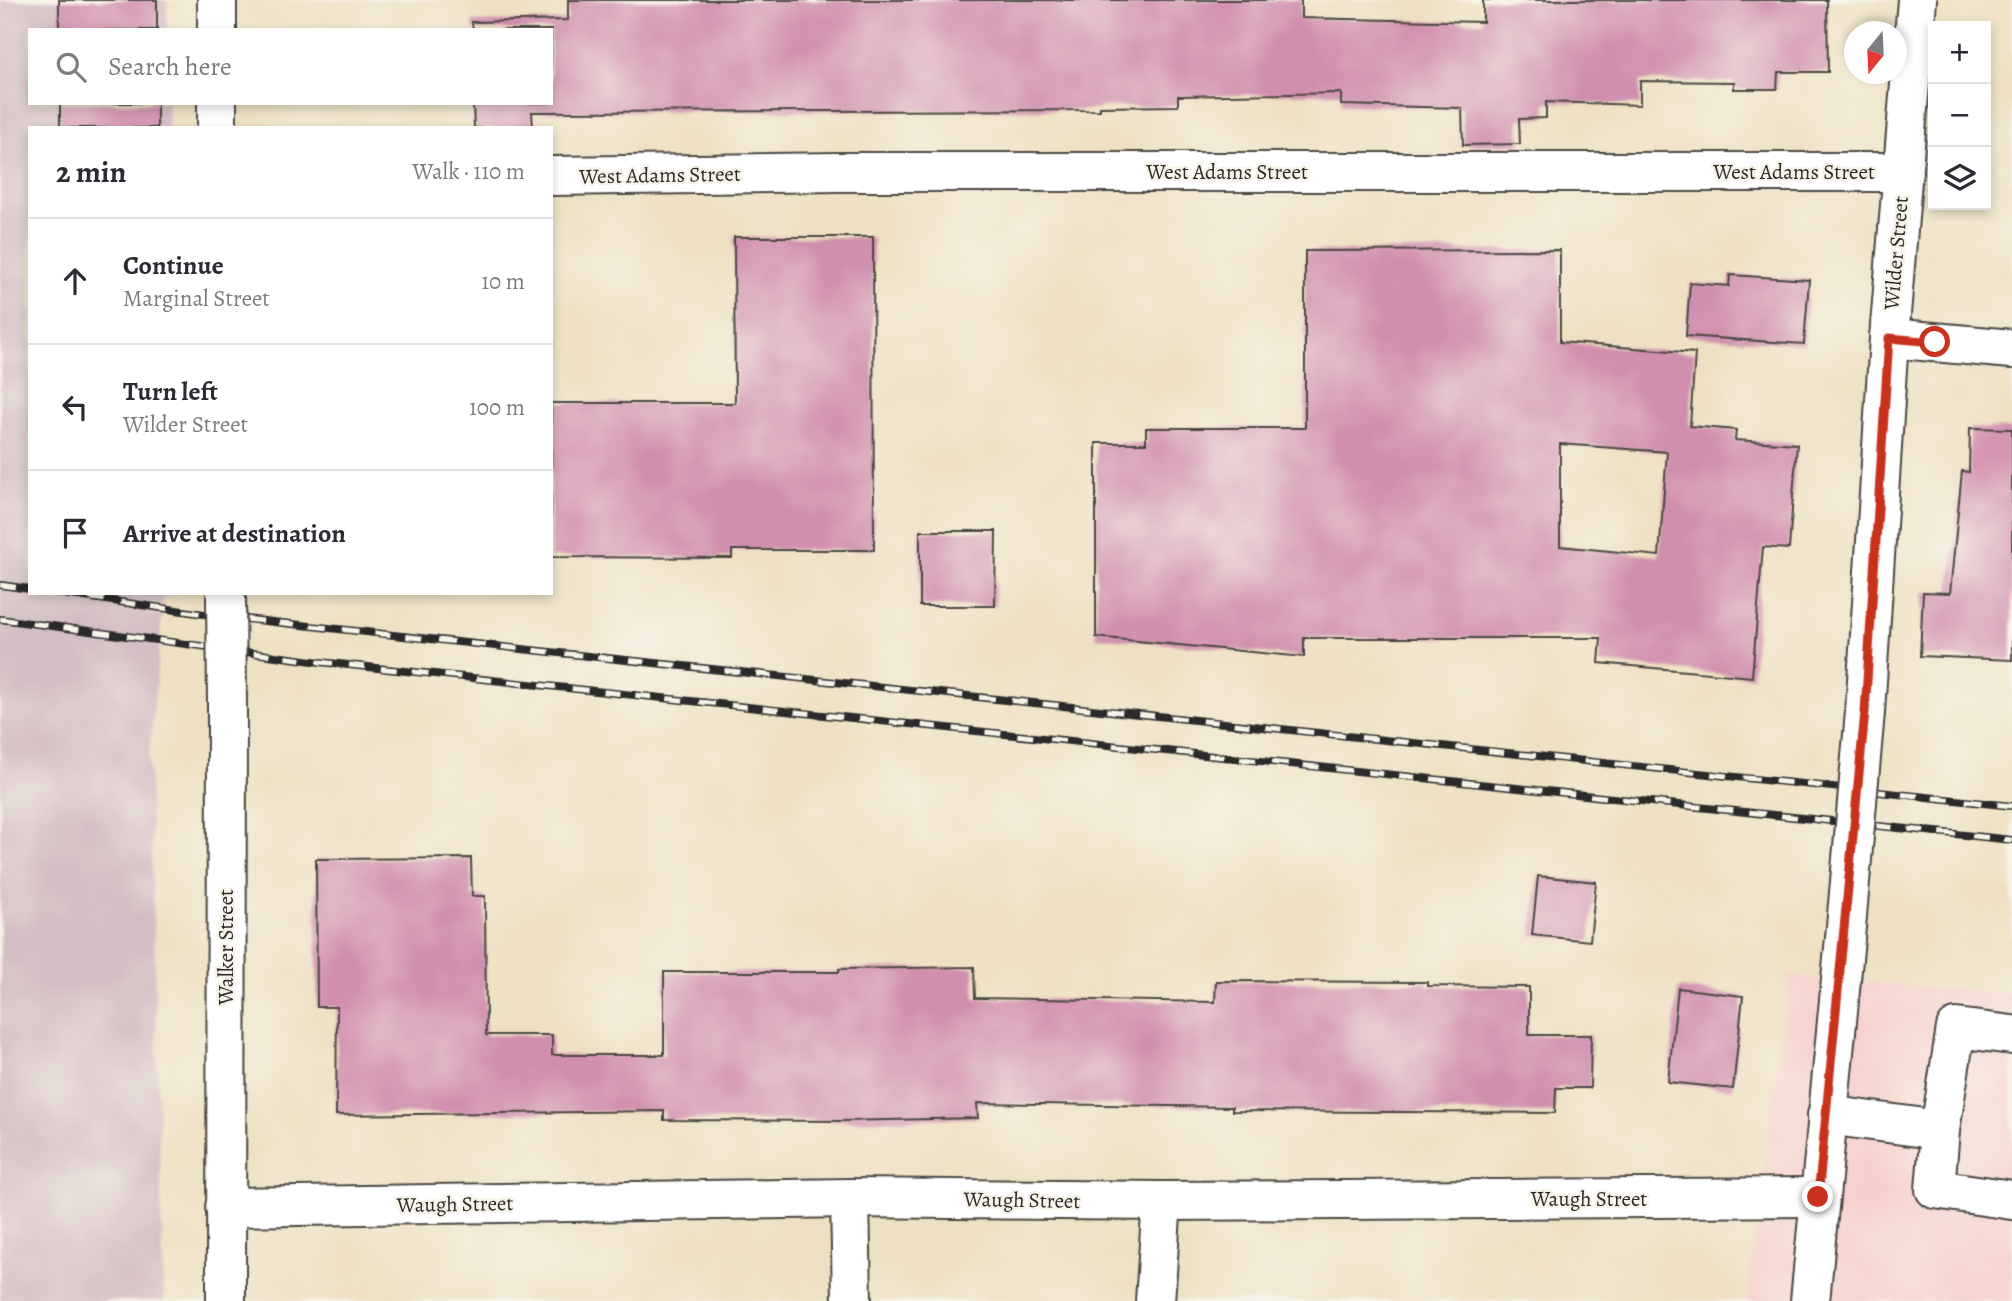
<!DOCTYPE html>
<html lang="en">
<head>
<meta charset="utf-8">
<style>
  body { margin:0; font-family:Alegreya,serif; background:#f7f7f7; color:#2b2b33 }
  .controls { position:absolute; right:21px; top:21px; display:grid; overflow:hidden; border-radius:0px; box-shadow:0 4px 10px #0003 }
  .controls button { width:63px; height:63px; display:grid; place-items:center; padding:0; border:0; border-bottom:2px solid #e1e1e2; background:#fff; color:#2b2b33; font:35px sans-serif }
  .compass { position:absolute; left:1844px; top:21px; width:63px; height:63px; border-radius:50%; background:#fff; box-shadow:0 4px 10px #0003; rotate:198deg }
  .stop { position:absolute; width:21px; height:21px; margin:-16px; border:5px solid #c8321e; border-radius:50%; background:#fff }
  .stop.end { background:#c8321e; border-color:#fff; box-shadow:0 2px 7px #0008 }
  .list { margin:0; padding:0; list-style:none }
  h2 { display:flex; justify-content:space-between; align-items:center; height:91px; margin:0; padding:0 28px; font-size:30px }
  h2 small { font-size:23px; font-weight:400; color:#7c7c81 }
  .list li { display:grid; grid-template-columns:46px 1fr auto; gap:21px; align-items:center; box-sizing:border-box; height:126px; padding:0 28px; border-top:2px solid #e1e1e2 }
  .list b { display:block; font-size:26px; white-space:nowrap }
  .list p { margin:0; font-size:23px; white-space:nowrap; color:#7c7c81 }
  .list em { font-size:23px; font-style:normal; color:#7c7c81 }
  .icon { flex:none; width:38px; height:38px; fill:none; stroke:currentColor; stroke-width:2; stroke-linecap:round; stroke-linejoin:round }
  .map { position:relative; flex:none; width:2012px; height:1301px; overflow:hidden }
  .search { position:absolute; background:#fff; box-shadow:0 4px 10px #0003; left:28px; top:28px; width:525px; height:77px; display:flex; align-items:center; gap:18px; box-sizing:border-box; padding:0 24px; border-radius:0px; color:#7c7c81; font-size:26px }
  .panel { position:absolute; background:#fff; box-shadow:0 4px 10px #0003; left:28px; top:126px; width:525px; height:469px; border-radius:0px }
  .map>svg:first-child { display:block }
  .built { fill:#f7d0cd }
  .industrial { fill:#d2bec3 }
  .building { fill:#d18faf; fill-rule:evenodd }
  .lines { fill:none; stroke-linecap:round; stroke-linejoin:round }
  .minor-casing { stroke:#484642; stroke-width:42 }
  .minor { stroke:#fff; stroke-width:38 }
  .rail-casing { stroke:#2b2b2b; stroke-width:8 }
  .rail { stroke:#f7f3e8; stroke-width:5; stroke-dasharray:16; stroke-linecap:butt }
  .minor-bridge-casing { stroke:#484642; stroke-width:42; stroke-linecap:butt }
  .minor-bridge { stroke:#fff; stroke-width:38 }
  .route { stroke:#c8321e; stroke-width:9 }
  .labels { text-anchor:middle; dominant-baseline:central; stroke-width:5; stroke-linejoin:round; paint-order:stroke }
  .street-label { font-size:21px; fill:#2b2b2b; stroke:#f7f3e8 }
</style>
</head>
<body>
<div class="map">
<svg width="2012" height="1301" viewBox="0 0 2012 1301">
  <rect width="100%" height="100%" fill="#f7f3e8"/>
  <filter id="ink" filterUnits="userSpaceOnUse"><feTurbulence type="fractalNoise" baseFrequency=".0143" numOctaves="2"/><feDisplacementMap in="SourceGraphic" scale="14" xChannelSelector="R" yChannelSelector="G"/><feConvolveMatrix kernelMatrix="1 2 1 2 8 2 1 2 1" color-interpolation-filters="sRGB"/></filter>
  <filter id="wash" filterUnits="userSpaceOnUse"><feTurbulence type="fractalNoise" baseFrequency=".00686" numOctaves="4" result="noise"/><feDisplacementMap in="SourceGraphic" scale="28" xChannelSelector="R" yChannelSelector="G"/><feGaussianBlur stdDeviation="1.57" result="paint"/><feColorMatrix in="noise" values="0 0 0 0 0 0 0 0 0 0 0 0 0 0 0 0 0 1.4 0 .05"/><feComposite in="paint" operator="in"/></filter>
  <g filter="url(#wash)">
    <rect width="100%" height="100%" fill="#eee1c3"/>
    <path class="built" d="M 1789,976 L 2012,994 L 2012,1301 L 1746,1301 Z"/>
    <path class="industrial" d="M 0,0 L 167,0 L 167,30 L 30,30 L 30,103 L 168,103 L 168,128 L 30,128 L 30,593 L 164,593 L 149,759 L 164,1301 L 0,1301 Z"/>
    <g id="blocks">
      <g class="building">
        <rect x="59" y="0" width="98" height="30"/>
        <path d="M 568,0 L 1301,0 L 1301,18 L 1483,22 L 1483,0 L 1827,0 L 1828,72 L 1778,72 L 1777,89 L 1734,89 L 1734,82 L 1640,81 L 1640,105 L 1546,102 L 1546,118 L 1519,119 L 1520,144 L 1463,145 L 1462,108 L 1341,105 L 1341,93 L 1178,96 L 1178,106 L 1100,107 L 1100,110 L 532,112 L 533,128 L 474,128 L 473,103 L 551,103 L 551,30 L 473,30 L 472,22 L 568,20 Z"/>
        <rect x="60" y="103" width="97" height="25"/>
        <path d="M 734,237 L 873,237 L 874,550 L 732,550 L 732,558 L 551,557 L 551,403 L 735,403 Z"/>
        <path d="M 1560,250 L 1560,342 L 1695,353 L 1690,426 L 1736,430 L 1735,440 L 1797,444 L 1789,549 L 1763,547 L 1752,677 L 1599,663 L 1601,638 L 1304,638 L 1304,657 L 1096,637 L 1096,443 L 1146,443 L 1146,428 L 1305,428 L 1305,251 ZM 1560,444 L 1667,452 L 1659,556 L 1560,546 Z"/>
        <path d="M 1730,275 L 1809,280 L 1804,344 L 1686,336 L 1690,283 L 1729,286 Z"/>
        <path d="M 1970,428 L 2012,429 L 2012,660 L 1920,656 L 1923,592 L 1950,593 L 1962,471 L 1969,472 Z"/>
        <path d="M 920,531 L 996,531 L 995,606 L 920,606 Z"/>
        <path d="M 471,858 L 472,896 L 485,896 L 486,1035 L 552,1035 L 552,1055 L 664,1055 L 664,972 L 839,972 L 839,969 L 974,967 L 975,998 L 1215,1002 L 1216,981 L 1427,982 L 1427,986 L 1529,987 L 1529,1035 L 1591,1035 L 1590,1088 L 1556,1088 L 1555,1113 L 1232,1111 L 1232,1107 L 977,1103 L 978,1118 L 842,1121 L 664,1120 L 664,1111 L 336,1115 L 337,1007 L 317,1007 L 316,859 Z"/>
        <path d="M 1538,876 L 1596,882 L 1590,941 L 1532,935 Z"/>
        <path d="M 1678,988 L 1743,996 L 1733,1089 L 1668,1082 Z"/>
      </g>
    </g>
  </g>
  <g filter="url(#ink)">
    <use href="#blocks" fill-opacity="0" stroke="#484642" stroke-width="2"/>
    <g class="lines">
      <defs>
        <g id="minor">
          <path d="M 217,0 L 217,30"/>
          <path d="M 217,103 L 217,128"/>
          <path d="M 551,176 L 838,172 L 1903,172"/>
          <path d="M 1889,338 L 2012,349"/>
          <path d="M 1865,712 L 1889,338 L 1917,0"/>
          <path d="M 2012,1035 L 1956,1028 L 1940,1130 L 1935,1189 L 2012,1200"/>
          <path d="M 1827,1115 L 1940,1130"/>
          <path d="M 850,1198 L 852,1301"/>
          <path d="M 225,1207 L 850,1198 L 1162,1201 L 1818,1197"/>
          <path d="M 226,1301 L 227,703"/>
          <path d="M 1155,1301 L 1162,1201"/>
          <path d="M 1810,1301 L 1845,938"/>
        </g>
      </defs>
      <use href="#minor" class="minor-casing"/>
      <use href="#minor" class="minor"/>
      <defs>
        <g id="rail">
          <path d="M 0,585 L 30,589"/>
          <path d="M 57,593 L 218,616 L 531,650 L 2012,806"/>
          <path d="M 0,619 L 320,662 L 2012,840"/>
        </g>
      </defs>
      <use href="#rail" class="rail-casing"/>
      <use href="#rail" class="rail"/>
      <defs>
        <g id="minor-bridge">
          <path d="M 226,593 L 227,703"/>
          <path d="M 1845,938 L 1865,712"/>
        </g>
      </defs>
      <use href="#minor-bridge" class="minor-bridge-casing"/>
      <use href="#minor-bridge" class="minor-bridge"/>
    </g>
  </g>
  <g class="lines" filter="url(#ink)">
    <path class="route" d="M 1818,1197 L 1865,712 L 1889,338 L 1935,342"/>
  </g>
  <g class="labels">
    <g class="street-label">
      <text x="1227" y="172">West Adams Street</text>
      <text x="1794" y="172">West Adams Street</text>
      <text transform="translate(660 175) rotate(-1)">West Adams Street</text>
      <text transform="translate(1896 253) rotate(-85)">Wilder Street</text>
      <text transform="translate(226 947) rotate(-90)">Walker Street</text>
      <text x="1589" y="1199">Waugh Street</text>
      <text transform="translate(1022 1200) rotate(1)">Waugh Street</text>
      <text transform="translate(455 1204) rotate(-1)">Waugh Street</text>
    </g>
  </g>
</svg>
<div class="controls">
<button>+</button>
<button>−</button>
<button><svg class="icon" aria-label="layers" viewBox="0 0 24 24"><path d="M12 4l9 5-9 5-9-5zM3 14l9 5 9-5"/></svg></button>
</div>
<svg class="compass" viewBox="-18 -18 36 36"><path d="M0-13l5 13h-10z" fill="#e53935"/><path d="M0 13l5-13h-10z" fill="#7c7c81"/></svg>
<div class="stop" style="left:1935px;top:342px"></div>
<div class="stop end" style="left:1818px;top:1197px"></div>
<div class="search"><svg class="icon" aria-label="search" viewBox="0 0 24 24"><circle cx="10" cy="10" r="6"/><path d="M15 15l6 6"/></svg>Search here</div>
<section class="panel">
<h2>2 min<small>Walk · 110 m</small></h2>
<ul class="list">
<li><svg class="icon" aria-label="ahead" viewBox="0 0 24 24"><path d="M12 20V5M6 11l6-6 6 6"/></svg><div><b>Continue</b><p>Marginal Street</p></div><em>10 m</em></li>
<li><svg class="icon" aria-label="left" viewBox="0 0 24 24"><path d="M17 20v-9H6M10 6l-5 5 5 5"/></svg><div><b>Turn left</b><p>Wilder Street</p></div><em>100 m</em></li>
<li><svg class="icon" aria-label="arrive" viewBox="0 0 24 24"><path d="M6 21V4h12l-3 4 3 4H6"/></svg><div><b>Arrive at destination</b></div></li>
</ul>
</section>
</div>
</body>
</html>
